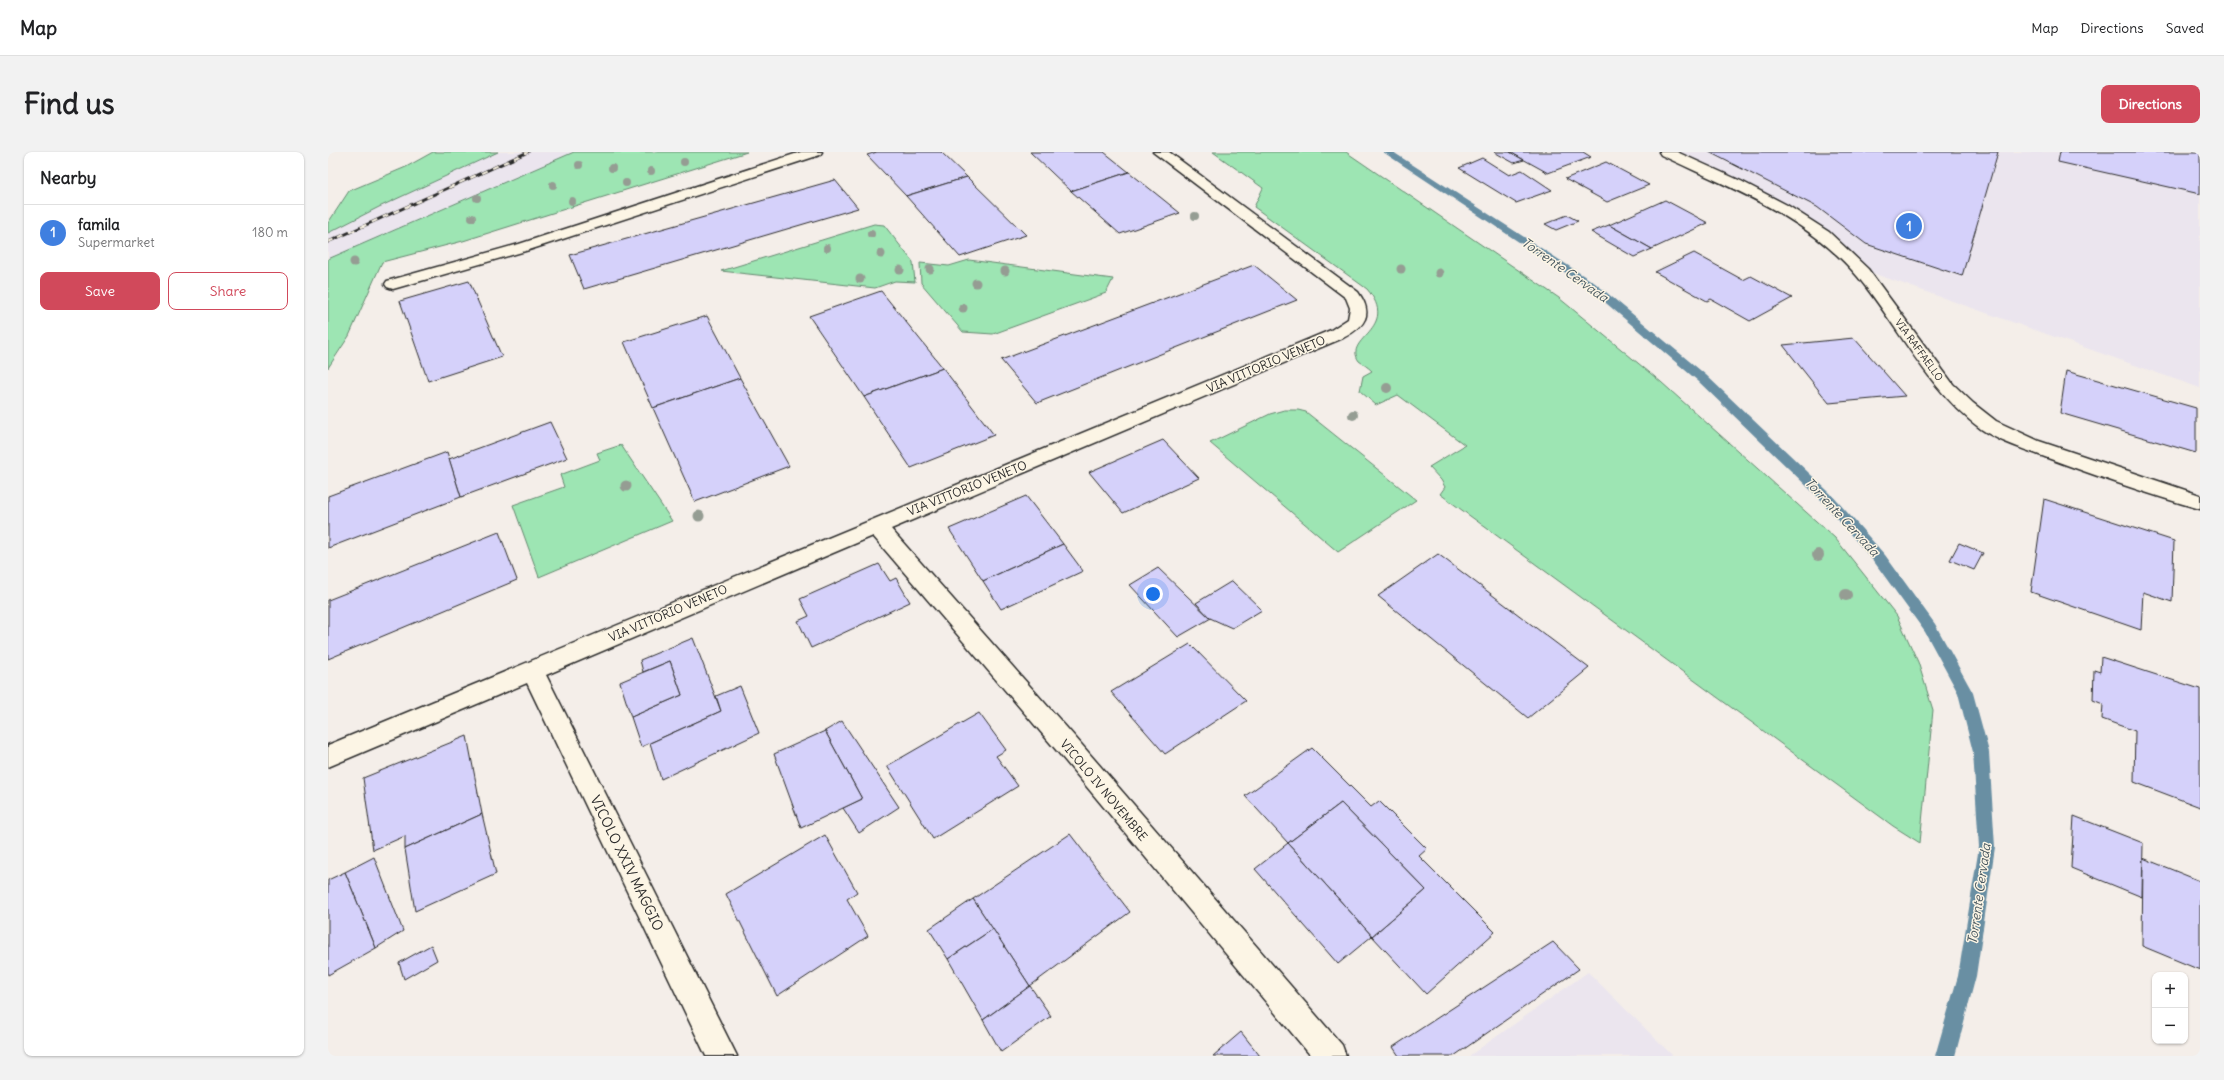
<!DOCTYPE html>
<html lang="en">
<head>
<meta charset="utf-8">
<style>
  body { margin:0; font-family:Delius,sans-serif; background:#f2f2f2; color:#202124 }
  .controls { position:absolute; right:12px; bottom:12px; display:grid; overflow:hidden; border-radius:8px; box-shadow:0 1px 3px #0004 }
  .controls button { width:36px; height:36px; display:grid; place-items:center; padding:0; border:0; border-bottom:1px solid #e0e0e0; background:#fff; color:#202124; font:20px sans-serif }
  .you { position:absolute; left:825px; top:442px; width:14px; height:14px; margin:-10px; border:3px solid #fff; border-radius:50%; background:#1a73e8; box-shadow:0 0 0 6px #1a73e833 }
  .badge { display:grid; place-items:center; width:26px; height:26px; border-radius:50%; background:#d1495b; color:#fff; font-size:13px; font-weight:700 }
  .pin { position:absolute; translate:-50% -50%; border:2px solid #fff; box-shadow:0 1px 4px #0006 }
  .list { margin:0; padding:0; list-style:none }
  h2 { display:flex; justify-content:space-between; align-items:center; height:52px; margin:0; padding:0 16px; font-size:17px }
  h2 small { font-size:13px; font-weight:400; color:#757577 }
  .list li { display:grid; grid-template-columns:26px 1fr auto; gap:12px; align-items:center; box-sizing:border-box; height:56px; padding:0 16px; border-top:1px solid #e0e0e0 }
  .list b { display:block; font-size:15px; white-space:nowrap }
  .list p { margin:0; font-size:13px; white-space:nowrap; color:#757577 }
  .list em { font-size:13px; font-style:normal; color:#757577 }
  .actions { display:flex; gap:8px; padding:12px 16px }
  .actions a { flex:1; padding:9px 0; border:1px solid #d1495b; border-radius:8px; text-align:center; font-size:14px; color:#d1495b }
  .actions .main { background:#d1495b; color:#fff }
  .map { position:relative; flex:none; width:1872px; height:904px; overflow:hidden; border-radius:8px }
  header { display:flex; align-items:center; gap:24px; box-sizing:border-box; height:56px; padding:0 20px; background:#fff; border-bottom:1px solid #e0e0e0 }
  header strong { font-size:19px }
  nav { display:flex; gap:22px; margin-inline-start:auto; font-size:14px }
  .intro { display:flex; align-items:center; justify-content:space-between; box-sizing:border-box; height:96px; padding:0 24px }
  h1 { margin:0; font-size:28px }
  .button { padding:10px 18px; border-radius:8px; background:#d1495b; color:#fff; font-size:14px; font-weight:700 }
  main { display:flex; gap:24px; padding:0 24px }
  aside { flex:1; background:#fff; border-radius:8px; box-shadow:0 1px 3px #0004 }
  .map>svg:first-child { display:block }
  .built { fill:#ebe5ee }
  .green { fill:#9de5b3; stroke:#64886f }
  .lines { fill:none; stroke-linecap:round; stroke-linejoin:round }
  .stream { fill:#698fa3; fill-rule:evenodd }
  .building { fill:#d5d1fa; stroke:#2b2b2b }
  .minor-casing { stroke:#2b2b2b; stroke-width:3 }
  .minor { fill:#fcf5e5; fill-rule:evenodd }
  .rail-casing { stroke:#2b2b2b; stroke-width:3 }
  .rail { stroke:#fcf5e5; stroke-width:2; stroke-dasharray:6; stroke-linecap:butt }
  .tree { fill:#959d93 }
  .labels { text-anchor:middle; dominant-baseline:central; stroke-width:3; stroke-linejoin:round; paint-order:stroke }
  .far-street-label { font-size:10px; fill:#2b2b2b; stroke:#fcf5e5 }
  .street-label { font-size:12px; fill:#2b2b2b; stroke:#fcf5e5 }
  .water-label { font-size:13px; font-style:italic; fill:#45555d; stroke:#fcf5e5 }
  .near-street-label { font-size:14px; fill:#2b2b2b; stroke:#fcf5e5 }
</style>
</head>
<body>
<header>
<strong>Map</strong>
<nav><a>Map</a><a>Directions</a><a>Saved</a></nav>
</header>
<div class="intro"><h1>Find us</h1><a class="button">Directions</a></div>
<main>
<aside>
<h2>Nearby<small></small></h2>
<ul class="list">
<li><span class="badge" style="background:#3f7fe0">1</span><div><b>famila</b><p>Supermarket</p></div><em>180 m</em></li>
</ul>
<div class="actions"><a class="main">Save</a><a>Share</a></div>
</aside>
<div class="map">
<svg width="1872" height="904" viewBox="0 0 1872 904">
  <rect width="100%" height="100%" fill="#f4eee9"/>
  <filter id="ink" filterUnits="userSpaceOnUse"><feTurbulence type="fractalNoise" baseFrequency=".025" numOctaves="2"/><feDisplacementMap in="SourceGraphic" scale="8" xChannelSelector="R" yChannelSelector="G"/><feConvolveMatrix kernelMatrix="1 2 1 2 8 2 1 2 1" color-interpolation-filters="sRGB"/></filter>
  <g filter="url(#ink)">
    <g class="built">
      <path d="M 170,0 L 246,0 L 0,107 L 0,81 L 51,55 Z"/>
      <path d="M 1338,0 L 1872,0 L 1872,236 L 1530,116 L 1487,77 Z"/>
      <path d="M 1260,820 L 1345,904 L 1141,904 Z"/>
    </g>
    <g class="green">
      <path d="M 105,0 L 170,0 L 51,55 L 0,81 L 0,71 L 21,39 L 78,15 Z"/>
      <path d="M 246,0 L 419,0 L 135,89 L 54,110 L 21,184 L 0,216 L 0,107 Z"/>
      <path d="M 885,0 L 1018,0 L 1231,146 L 1333,230 L 1507,386 L 1569,464 L 1590,510 L 1605,558 L 1592,691 L 1565,674 L 1112,342 L 1117,335 L 1113,328 L 1101,315 L 1137,293 L 1070,243 L 1048,253 L 1032,239 L 1035,224 L 1044,219 C 1040,215 1035,212 1031,209 C 1014,186 1073,177 1039,137 L 926,55 L 935,36 Z"/>
      <path d="M 546,72 L 556,73 L 585,110 L 587,130 L 567,129 L 547,136 L 393,119 Z"/>
      <path d="M 641,108 L 785,127 L 778,141 L 665,182 L 635,180 L 593,131 L 592,111 L 621,114 Z"/>
      <path d="M 956,258 L 970,258 L 978,260 L 1088,348 L 1010,400 L 882,291 L 942,262 Z"/>
      <path d="M 293,293 L 344,369 L 211,425 L 185,353 L 236,335 L 232,323 L 272,308 L 269,301 Z"/>
    </g>
    <g class="lines">
      <path class="stream" d="M 1055,0 L 1065,0 L 1267,131 L 1378,223 L 1502,341 L 1557,403 L 1607,472 L 1645,541 L 1661,600 L 1667,695 L 1648,824 L 1627,904 L 1607,904 L 1630,824 L 1651,695 L 1645,600 L 1630,541 L 1597,480 L 1547,411 L 1492,347 L 1370,229 L 1259,135 Z"/>
    </g>
    <g class="building">
      <path d="M 549,0 L 613,0 L 639,25 L 578,44 L 539,3 Z"/>
      <path d="M 702,0 L 776,0 L 801,20 L 743,39 Z"/>
      <path d="M 1166,0 L 1182,0 L 1196,8 L 1186,11 Z"/>
      <path d="M 1182,0 L 1255,0 L 1263,5 L 1220,21 Z"/>
      <path d="M 1381,0 L 1670,0 L 1634,124 L 1538,92 L 1489,55 Z"/>
      <path d="M 1732,0 L 1872,0 L 1872,42 L 1730,10 Z"/>
      <path d="M 1154,6 L 1181,23 L 1194,18 L 1224,38 L 1188,51 L 1131,16 Z"/>
      <path d="M 1278,10 L 1321,33 L 1279,50 L 1237,27 Z"/>
      <path d="M 801,20 L 852,61 L 792,82 L 743,39 Z"/>
      <path d="M 639,25 L 698,83 L 632,105 L 578,44 Z"/>
      <path d="M 507,28 L 530,56 L 256,137 L 242,103 Z"/>
      <path d="M 1337,48 L 1380,71 L 1324,97 L 1281,73 Z"/>
      <path d="M 1239,63 L 1250,69 L 1228,78 L 1217,72 Z"/>
      <path d="M 1281,73 L 1324,97 L 1306,105 L 1263,80 Z"/>
      <path d="M 1366,101 L 1415,128 L 1423,124 L 1464,146 L 1422,169 L 1383,147 L 1379,149 L 1327,120 Z"/>
      <path d="M 926,113 L 969,148 L 709,251 L 673,208 Z"/>
      <path d="M 141,129 L 174,205 L 100,229 L 72,149 Z"/>
      <path d="M 553,139 L 615,216 L 536,245 L 481,164 Z"/>
      <path d="M 379,164 L 412,226 L 325,256 L 296,190 Z"/>
      <path d="M 1526,186 L 1577,244 L 1501,251 L 1455,193 Z"/>
      <path d="M 615,216 L 666,283 L 583,316 L 536,245 Z"/>
      <path d="M 1738,219 L 1868,256 L 1868,301 L 1732,261 Z"/>
      <path d="M 412,226 L 461,314 L 367,350 L 325,256 Z"/>
      <path d="M 222,270 L 239,306 L 133,345 L 121,307 Z"/>
      <path d="M 835,288 L 871,326 L 795,361 L 761,320 Z"/>
      <path d="M 119,300 L 133,345 L 0,396 L 0,344 Z"/>
      <path d="M 698,344 L 735,392 L 655,429 L 621,377 Z"/>
      <path d="M 1716,347 L 1846,389 L 1844,450 L 1815,440 L 1813,478 L 1703,440 Z"/>
      <path d="M 171,380 L 189,428 L 0,507 L 0,448 Z"/>
      <path d="M 1631,391 L 1655,401 L 1646,418 L 1622,408 Z"/>
      <path d="M 735,392 L 755,419 L 673,457 L 655,429 Z"/>
      <path d="M 1110,402 L 1261,516 L 1200,566 L 1050,444 Z"/>
      <path d="M 551,412 L 562,429 L 568,426 L 582,450 L 483,496 L 470,469 L 481,464 L 472,447 Z"/>
      <path d="M 830,416 L 882,466 L 883,466 L 850,485 L 802,433 Z"/>
      <path d="M 904,429 L 934,458 L 904,476 L 882,466 L 868,451 Z"/>
      <path d="M 365,486 L 393,559 L 313,595 L 303,565 L 354,543 L 342,509 L 315,520 L 312,508 Z"/>
      <path d="M 862,492 L 918,549 L 837,602 L 783,540 Z"/>
      <path d="M 1773,505 L 1872,537 L 1872,655 L 1806,630 L 1807,579 L 1774,567 L 1775,552 L 1765,548 L 1766,518 L 1772,520 Z"/>
      <path d="M 342,509 L 354,543 L 303,565 L 292,530 Z"/>
      <path d="M 412,534 L 431,581 L 333,627 L 322,591 L 393,559 L 388,544 Z"/>
      <path d="M 651,561 L 678,598 L 668,604 L 690,634 L 605,687 L 559,614 Z"/>
      <path d="M 514,569 L 571,655 L 531,681 L 515,656 L 534,647 L 497,579 Z"/>
      <path d="M 497,579 L 534,647 L 473,676 L 446,602 Z"/>
      <path d="M 139,584 L 154,662 L 77,697 L 77,684 L 45,698 L 35,626 Z"/>
      <path d="M 984,596 L 1043,655 L 1051,649 L 1099,697 L 1091,704 L 1167,780 L 1098,842 L 1044,784 L 1098,738 L 1013,651 L 960,691 L 917,644 Z"/>
      <path d="M 1013,651 L 1098,738 L 1044,784 L 960,691 Z"/>
      <path d="M 154,662 L 168,722 L 87,759 L 77,697 Z"/>
      <path d="M 1746,664 L 1815,691 L 1814,745 L 1743,716 Z"/>
      <path d="M 742,682 L 802,760 L 702,834 L 645,747 Z"/>
      <path d="M 497,683 L 529,740 L 519,747 L 540,784 L 449,844 L 398,742 Z"/>
      <path d="M 960,691 L 1044,784 L 1010,812 L 927,717 Z"/>
      <path d="M 46,705 L 75,779 L 48,796 L 17,720 Z"/>
      <path d="M 1815,706 L 1872,729 L 1872,818 L 1814,794 Z"/>
      <path d="M 17,720 L 48,796 L 0,823 L 0,728 Z"/>
      <path d="M 645,747 L 665,777 L 620,807 L 601,777 Z"/>
      <path d="M 665,777 L 702,834 L 655,868 L 620,807 Z"/>
      <path d="M 1225,790 L 1251,817 L 1126,904 L 1071,904 L 1065,895 Z"/>
      <path d="M 103,793 L 109,808 L 76,827 L 71,811 Z"/>
      <path d="M 702,834 L 723,864 L 673,900 L 655,868 Z"/>
      <path d="M 913,880 L 932,904 L 885,904 Z"/>
    </g>
    <g class="lines">
      <defs>
        <g id="minor">
          <path d="M 473,0 L 494,0 L 492,3 L 201,98 L 65,137 L 59,135 L 57,132 L 59,129 L 191,92 Z"/>
          <path d="M 825,0 L 841,0 L 1030,140 C 1046,162 1038,174 1015,186 L 563,377 L 747,585 L 1014,893 L 1018,904 L 983,904 L 729,599 L 545,384 L 218,523 L 409,904 L 378,904 L 199,531 L 0,615 L 0,593 L 1003,178 L 1020,167 L 1022,156 L 1018,146 Z"/>
          <path d="M 1331,0 L 1349,0 L 1413,29 L 1459,53 L 1501,80 L 1540,117 L 1625,232 L 1645,251 L 1668,269 L 1711,289 L 1872,343 L 1872,357 C 1820,342 1768,324 1717,305 C 1696,297 1672,290 1653,277 C 1599,237 1572,176 1530,125 C 1479,64 1402,36 1333,3 Z"/>
        </g>
      </defs>
      <use href="#minor" class="minor-casing"/>
      <use href="#minor" class="minor"/>
      <defs>
        <path id="rail" d="M 0,90 L 200,0"/>
      </defs>
      <use href="#rail" class="rail-casing"/>
      <use href="#rail" class="rail"/>
    </g>
    <g class="tree">
      <circle cx="356" cy="10" r="4"/>
      <circle cx="251" cy="13" r="4"/>
      <circle cx="284" cy="16" r="4"/>
      <circle cx="323" cy="19" r="4"/>
      <circle cx="298" cy="31" r="4"/>
      <circle cx="225" cy="33" r="4"/>
      <circle cx="149" cy="46" r="4"/>
      <circle cx="244" cy="49" r="4"/>
      <circle cx="867" cy="64" r="4"/>
      <circle cx="144" cy="66" r="4"/>
      <circle cx="543" cy="82" r="4"/>
      <circle cx="499" cy="96" r="4"/>
      <circle cx="553" cy="102" r="4.5"/>
      <circle cx="26" cy="110" r="4.5"/>
      <circle cx="602" cy="117" r="4.5"/>
      <circle cx="1073" cy="117" r="4.5"/>
      <circle cx="572" cy="118" r="4.5"/>
      <circle cx="677" cy="119" r="4.5"/>
      <circle cx="1111" cy="121" r="4.5"/>
      <circle cx="532" cy="127" r="4.5"/>
      <circle cx="648" cy="131" r="4.5"/>
      <circle cx="635" cy="156" r="4.5"/>
      <circle cx="1059" cy="236" r="5"/>
      <circle cx="1025" cy="263" r="5"/>
      <circle cx="298" cy="334" r="5.5"/>
      <circle cx="371" cy="364" r="5.5"/>
      <circle cx="1490" cy="403" r="6"/>
      <circle cx="1518" cy="443" r="6"/>
    </g>
  </g>
  <g class="labels">
    <g class="far-street-label">
      <text transform="translate(1591 198) rotate(54)">VIA RAFFAELLO</text>
    </g>
    <g class="street-label">
      <text transform="translate(938 212) rotate(-23)">VIA VITTORIO VENETO</text>
      <text transform="translate(639 336) rotate(-22)">VIA VITTORIO VENETO</text>
      <text transform="translate(340 461) rotate(-23)">VIA VITTORIO VENETO</text>
      <text transform="translate(776 638) rotate(50)">VICOLO IV NOVEMBRE</text>
    </g>
    <g class="water-label">
      <text transform="translate(1237 118) rotate(35)">Torrente Cervada</text>
      <text transform="translate(1514 365) rotate(47)">Torrente Cervada</text>
      <text transform="translate(1651 742) rotate(-82)">Torrente Cervada</text>
    </g>
    <g class="near-street-label">
      <text transform="translate(299 711) rotate(64)">VICOLO XXIV MAGGIO</text>
    </g>
  </g>
</svg>
<div class="controls">
<button>+</button>
<button>−</button>
</div>
<div class="you"></div>
<div class="pin badge" style="left:1581px;top:74px;background:#3f7fe0">1</div>
</div>
</main>
</body>
</html>
